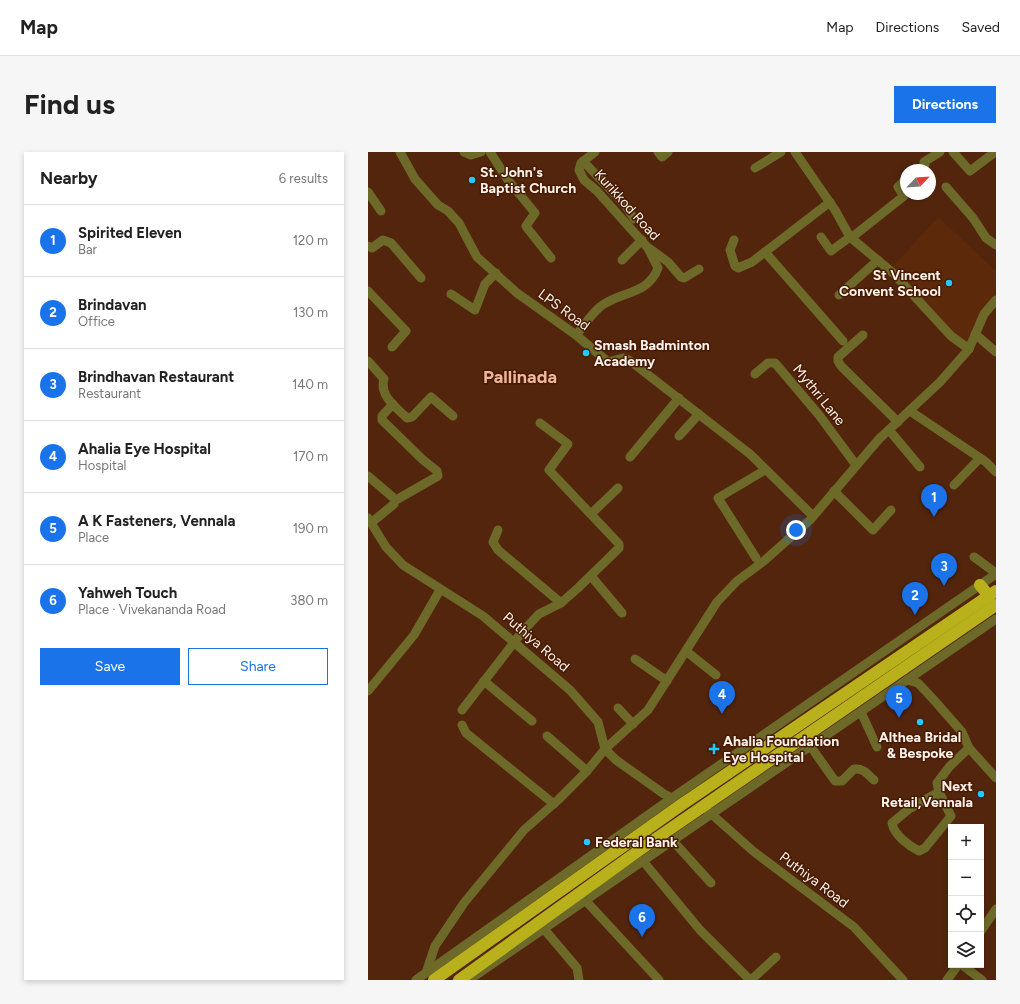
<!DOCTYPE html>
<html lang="en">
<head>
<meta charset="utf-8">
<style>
  body { margin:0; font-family:Figtree,sans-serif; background:#f6f6f6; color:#222 }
  .controls { position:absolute; right:12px; bottom:12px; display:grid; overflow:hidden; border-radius:0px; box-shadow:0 2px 6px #0003 }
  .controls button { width:36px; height:36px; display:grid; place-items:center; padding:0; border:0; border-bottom:1px solid #e0e0e0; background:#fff; color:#222; font:20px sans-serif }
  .compass { position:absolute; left:532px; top:12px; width:36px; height:36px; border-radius:50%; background:#fff; box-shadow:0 2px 6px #0003; rotate:65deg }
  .you { position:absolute; left:428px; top:378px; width:14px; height:14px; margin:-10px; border:3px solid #fff; border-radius:50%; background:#1a73e8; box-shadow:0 0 0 6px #1a73e833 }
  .badge { display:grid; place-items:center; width:26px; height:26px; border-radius:50%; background:#1a73e8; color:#fff; font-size:13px; font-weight:700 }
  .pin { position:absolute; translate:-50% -33px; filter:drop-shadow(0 1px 2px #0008) }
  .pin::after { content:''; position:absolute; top:21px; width:14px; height:12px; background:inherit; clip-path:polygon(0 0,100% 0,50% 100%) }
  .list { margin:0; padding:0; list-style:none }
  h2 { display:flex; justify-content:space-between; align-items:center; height:52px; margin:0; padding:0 16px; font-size:17px }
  h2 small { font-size:13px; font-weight:400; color:#767676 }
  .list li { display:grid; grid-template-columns:26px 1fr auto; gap:12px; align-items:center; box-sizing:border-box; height:72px; padding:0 16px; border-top:1px solid #e0e0e0 }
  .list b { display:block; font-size:15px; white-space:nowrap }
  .list p { margin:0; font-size:13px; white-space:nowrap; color:#767676 }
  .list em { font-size:13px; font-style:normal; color:#767676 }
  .actions { display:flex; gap:8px; padding:12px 16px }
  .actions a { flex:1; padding:9px 0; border:1px solid #1a73e8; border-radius:0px; text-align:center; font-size:14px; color:#1a73e8 }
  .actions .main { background:#1a73e8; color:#fff }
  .icon { flex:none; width:22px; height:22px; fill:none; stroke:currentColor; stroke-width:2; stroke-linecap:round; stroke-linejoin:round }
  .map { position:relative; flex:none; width:628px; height:828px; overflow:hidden; border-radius:0px }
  header { display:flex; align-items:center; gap:24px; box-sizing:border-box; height:56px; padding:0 20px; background:#fff; border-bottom:1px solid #e0e0e0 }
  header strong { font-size:19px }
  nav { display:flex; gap:22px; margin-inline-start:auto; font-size:14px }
  .intro { display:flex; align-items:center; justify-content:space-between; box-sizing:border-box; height:96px; padding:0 24px }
  h1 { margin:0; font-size:28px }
  .button { padding:10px 18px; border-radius:0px; background:#1a73e8; color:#fff; font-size:14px; font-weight:700 }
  main { display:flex; gap:24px; padding:0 24px }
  aside { flex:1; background:#fff; border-radius:0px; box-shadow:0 2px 6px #0003 }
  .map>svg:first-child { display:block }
  .built { fill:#5d290b }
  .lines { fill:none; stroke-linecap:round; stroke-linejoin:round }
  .minor { stroke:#6d6a29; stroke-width:9 }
  .highway { stroke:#b8b11c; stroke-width:12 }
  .poi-dot { fill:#22c9fe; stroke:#471b02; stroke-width:1.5 }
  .labels { text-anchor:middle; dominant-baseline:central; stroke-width:3; stroke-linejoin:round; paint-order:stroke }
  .poi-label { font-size:14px; font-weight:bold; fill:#fef2ec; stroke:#471b02; text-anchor:start }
  .street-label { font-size:14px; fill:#fef2ec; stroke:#471b02 }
  .district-label { font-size:18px; font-weight:bold; fill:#f0b79c; stroke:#471b02 }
</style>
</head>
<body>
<header>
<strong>Map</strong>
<nav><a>Map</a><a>Directions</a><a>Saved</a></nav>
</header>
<div class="intro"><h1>Find us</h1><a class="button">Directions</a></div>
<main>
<aside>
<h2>Nearby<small>6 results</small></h2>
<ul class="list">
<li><span class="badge">1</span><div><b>Spirited Eleven</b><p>Bar</p></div><em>120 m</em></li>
<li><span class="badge">2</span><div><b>Brindavan</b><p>Office</p></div><em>130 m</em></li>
<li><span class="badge">3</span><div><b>Brindhavan Restaurant</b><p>Restaurant</p></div><em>140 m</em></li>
<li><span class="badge">4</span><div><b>Ahalia Eye Hospital</b><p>Hospital</p></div><em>170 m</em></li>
<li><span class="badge">5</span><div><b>A K Fasteners, Vennala</b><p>Place</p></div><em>190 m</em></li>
<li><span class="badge">6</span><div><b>Yahweh Touch</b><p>Place · Vivekananda Road</p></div><em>380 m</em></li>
</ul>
<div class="actions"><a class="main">Save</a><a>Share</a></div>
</aside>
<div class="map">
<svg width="628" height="828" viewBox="0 0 628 828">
  <rect width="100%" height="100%" fill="#53250d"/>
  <path class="built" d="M 570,65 L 628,119 L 628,143 L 614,161 L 601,197 L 522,118 Z"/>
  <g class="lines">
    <g class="minor">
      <path d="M 32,0 L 47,27 L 70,53 L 80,59 L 91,71 L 109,105 L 149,141 L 208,183 L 240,210 L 255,206 L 261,208 L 382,302 L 445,364"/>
      <path d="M 96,0 L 103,3 L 113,0"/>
      <path d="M 122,0 L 140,28 L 167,61 L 158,74 L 160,77 L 183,106"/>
      <path d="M 290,0 L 294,5 L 300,0"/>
      <path d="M 427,0 L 467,58 L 482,85 L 525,121 L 583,184 L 601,197"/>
      <path d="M 585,0 L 602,19 L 627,0"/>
      <path d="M 215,9 L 258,54 L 266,67"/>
      <path d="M 387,16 L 413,0"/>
      <path d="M 550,18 L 557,13 L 556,10 L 572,0"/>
      <path d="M 578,35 L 605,66 L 618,86 L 628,93"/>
      <path d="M 0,40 L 13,59"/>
      <path d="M 453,85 L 463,99 L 482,85"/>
      <path d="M 483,86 L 536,44 L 530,35 L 538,27"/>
      <path d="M 366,88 L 362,98 L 367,114 L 370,116 L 384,110 L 462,50"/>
      <path d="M 0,94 L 4,96 L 15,88 L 23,91 L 53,126"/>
      <path d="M 281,96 L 300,110 L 313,125 L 316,126 L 331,117"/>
      <path d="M 397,100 L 475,189"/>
      <path d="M 254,108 L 274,88"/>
      <path d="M 0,139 L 38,179 L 24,195"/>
      <path d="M 83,142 L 107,158 L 117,132 L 128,121"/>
      <path d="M 471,143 L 510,108"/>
      <path d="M 607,182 L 628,200"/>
      <path d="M 208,183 C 216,174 223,162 233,154 C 253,139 280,143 290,116 L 280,96 L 229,39 L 216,28 L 211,18 L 213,11 L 227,0"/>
      <path d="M 495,183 L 470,205 L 470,209 L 473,214 L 530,270"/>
      <path d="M 0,209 L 16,227 C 11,244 28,255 39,266 L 44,265 L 63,245 L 85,264"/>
      <path d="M 387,222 L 400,211 L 407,211 L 451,263 L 488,313"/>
      <path d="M 542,259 L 618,310 L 628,320"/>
      <path d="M 172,271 L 200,292 L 181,318 L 251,392 L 251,396 L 210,436 L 193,451"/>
      <path d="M 521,278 L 552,315"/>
      <path d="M 311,284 L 331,262"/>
      <path d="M 262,305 L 311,246"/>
      <path d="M 0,324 L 28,348 L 70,324 L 69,319 L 54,307 L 14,268 L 14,264 L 25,252"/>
      <path d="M 586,333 L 612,306"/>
      <path d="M 466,339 L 505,378 L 523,358"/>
      <path d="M 223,362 L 250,336"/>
      <path d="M 0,366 L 18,395 L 35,413 L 115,464 L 202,538 L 230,570 L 237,597 L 248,608 L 296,642 L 304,646"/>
      <path d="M 3,371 L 26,352"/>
      <path d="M 606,405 L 628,421"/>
      <path d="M 388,406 L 350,346 L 397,318"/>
      <path d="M 223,424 L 254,461"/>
      <path d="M 318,499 L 348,523"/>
      <path d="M 267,507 L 299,529"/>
      <path d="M 539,528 L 550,531 L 565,547 L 594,580 L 601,596 L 628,626"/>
      <path d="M 116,529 L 164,569"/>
      <path d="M 0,539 L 46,483 L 72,438"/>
      <path d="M 250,556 L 265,572"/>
      <path d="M 94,558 L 154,480 L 171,462 L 193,451 L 130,398 L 125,390 L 130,378"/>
      <path d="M 493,560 L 509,595"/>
      <path d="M 94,573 L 98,581 L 186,652"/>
      <path d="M 179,584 L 219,619"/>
      <path d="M 443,595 L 467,629 L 474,629 L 486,617 C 496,616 499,622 506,628"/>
      <path d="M 571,640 L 541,657 L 524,671 C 526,683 541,694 551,699 L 557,696 L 583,664 L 571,640 L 569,631 L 582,614 L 601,596"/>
      <path d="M 340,659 L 385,699 L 486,775 L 535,828"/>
      <path d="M 305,689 L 343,731"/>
      <path d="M 275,709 L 332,778 L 382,828"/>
      <path d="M 218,749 L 291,828"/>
      <path d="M 176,777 L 209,816 L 211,828"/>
      <path d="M 613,779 L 628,757"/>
      <path d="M 594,813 L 614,828"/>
      <path d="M 58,821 L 67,794 L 96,751 L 156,678 L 190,648 L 219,619 L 237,597 L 280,558 L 349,450 L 369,429 L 396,409 L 442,368 L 511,287 L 572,230 L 601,197 L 616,162 L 628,148"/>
      <path d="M 48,828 L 304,646 L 628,422"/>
      <path d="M 101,828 L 628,467"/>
      <path d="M 383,828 L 408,805"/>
      <path d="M 579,828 L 590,813"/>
    </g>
    <g class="highway">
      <path d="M 612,433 L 621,444"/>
      <path d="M 66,828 L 313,653 L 628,439"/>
      <path d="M 91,828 L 273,697 L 628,453"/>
    </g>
  </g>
  <g class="poi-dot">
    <circle cx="104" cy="28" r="4"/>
    <circle cx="581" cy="131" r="4"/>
    <circle cx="218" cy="201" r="4"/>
    <circle cx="552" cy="570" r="4"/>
    <path d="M344 591h4v4h4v4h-4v4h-4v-4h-4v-4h4z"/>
    <circle cx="613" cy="642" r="4"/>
    <circle cx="219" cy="690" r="4"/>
  </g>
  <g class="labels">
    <g class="poi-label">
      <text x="112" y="20">St. John's<tspan x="112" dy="16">Baptist Church</tspan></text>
      <text x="573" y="123" text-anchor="end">St Vincent<tspan x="573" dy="16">Convent School</tspan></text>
      <text x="226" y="193">Smash Badminton<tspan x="226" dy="16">Academy</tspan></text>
      <text x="552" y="585" text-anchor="middle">Althea Bridal<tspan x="552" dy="16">&amp; Bespoke</tspan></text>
      <text x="355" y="589">Ahalia Foundation<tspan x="355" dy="16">Eye Hospital</tspan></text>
      <text x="605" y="634" text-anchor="end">Next<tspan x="605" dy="16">Retail,Vennala</tspan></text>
      <text x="227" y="690">Federal Bank</text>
    </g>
    <g class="street-label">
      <text transform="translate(259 53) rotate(48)">Kurikkod Road</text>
      <text transform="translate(196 158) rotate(36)">LPS Road</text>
      <text transform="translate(451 243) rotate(51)">Mythri Lane</text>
      <text transform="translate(168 490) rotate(41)">Puthiya Road</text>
      <text transform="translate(446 728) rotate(37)">Puthiya Road</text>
    </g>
    <g class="district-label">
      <text x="152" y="225">Pallinada</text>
    </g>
  </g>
</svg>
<div class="controls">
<button>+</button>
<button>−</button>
<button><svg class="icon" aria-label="locate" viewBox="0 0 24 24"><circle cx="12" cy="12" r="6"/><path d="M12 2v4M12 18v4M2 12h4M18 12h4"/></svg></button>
<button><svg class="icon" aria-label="layers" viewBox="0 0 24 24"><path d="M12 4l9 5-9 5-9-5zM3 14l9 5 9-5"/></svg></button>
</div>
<svg class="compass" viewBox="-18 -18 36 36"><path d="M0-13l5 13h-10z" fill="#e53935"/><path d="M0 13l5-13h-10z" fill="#767676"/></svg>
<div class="you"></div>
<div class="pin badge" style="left:566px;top:365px">1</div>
<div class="pin badge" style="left:547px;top:463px">2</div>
<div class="pin badge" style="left:576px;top:434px">3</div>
<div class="pin badge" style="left:354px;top:562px">4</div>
<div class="pin badge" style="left:531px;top:566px">5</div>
<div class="pin badge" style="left:274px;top:785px">6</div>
</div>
</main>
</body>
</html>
